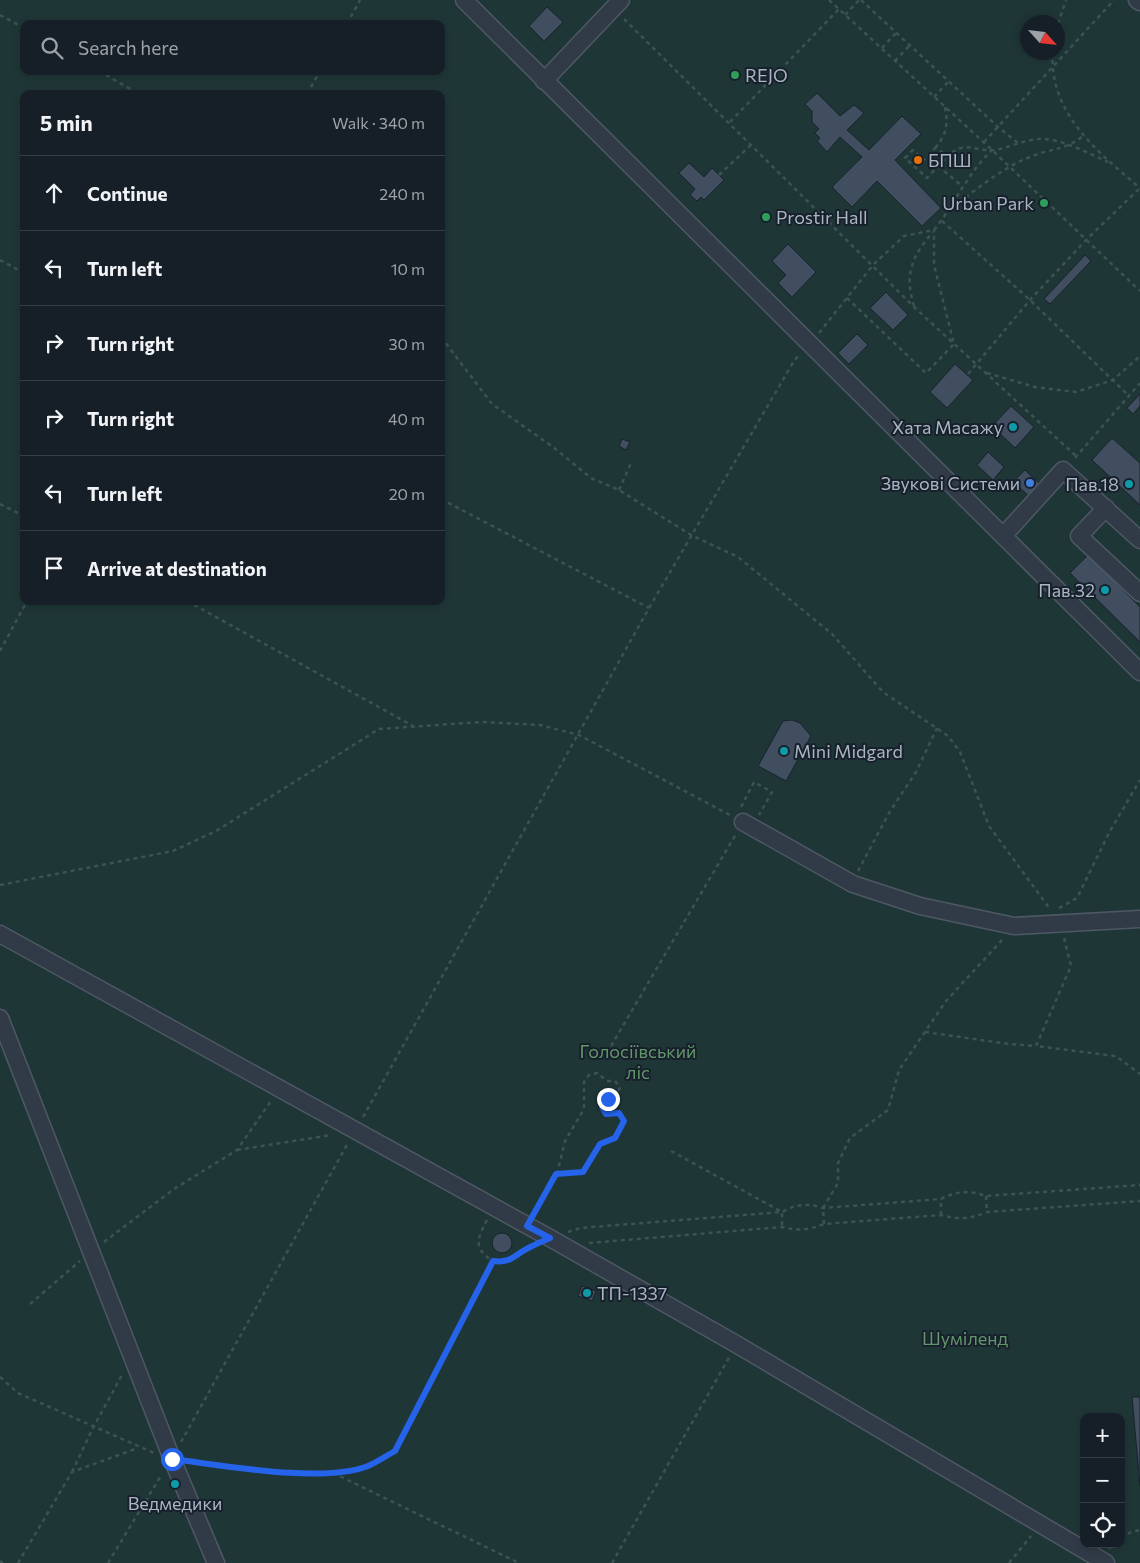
<!DOCTYPE html>
<html lang="en">
<head>
<meta charset="utf-8">
<style>
  body { margin:0; font-family:Commissioner,sans-serif; background:#232c34; color:#f1f3f6 }
  .controls { position:absolute; right:15px; bottom:15px; display:grid; overflow:hidden; border-radius:10px; box-shadow:0 2px 8px #0003 }
  .controls button { width:45px; height:45px; display:grid; place-items:center; padding:0; border:0; border-bottom:1px solid #353d45; background:#161f28; color:#f1f3f6; font:25px sans-serif }
  .compass { position:absolute; left:1020px; top:15px; width:45px; height:45px; border-radius:50%; background:#161f28; box-shadow:0 2px 8px #0003; rotate:117deg }
  .stop { position:absolute; width:15px; height:15px; margin:-11px; border:4px solid #2563eb; border-radius:50%; background:#fff }
  .stop.end { background:#2563eb; border-color:#fff; box-shadow:0 1px 5px #0008 }
  .list { margin:0; padding:0; list-style:none }
  h2 { display:flex; justify-content:space-between; align-items:center; height:65px; margin:0; padding:0 20px; font-size:21px }
  h2 small { font-size:16px; font-weight:400; color:#9ea2a8 }
  .list li { display:grid; grid-template-columns:32px 1fr auto; gap:15px; align-items:center; box-sizing:border-box; height:75px; padding:0 20px; border-top:1px solid #353d45 }
  .list b { display:block; font-size:19px; white-space:nowrap }
  .list em { font-size:16px; font-style:normal; color:#9ea2a8 }
  .icon { flex:none; width:28px; height:28px; fill:none; stroke:currentColor; stroke-width:2; stroke-linecap:round; stroke-linejoin:round }
  .map { position:relative; flex:none; width:1140px; height:1563px; overflow:hidden }
  .search { position:absolute; background:#161f28; box-shadow:0 2px 8px #0003; left:20px; top:20px; width:425px; height:55px; display:flex; align-items:center; gap:12px; box-sizing:border-box; padding:0 18px; border-radius:10px; color:#9ea2a8; font-size:19px }
  .panel { position:absolute; background:#161f28; box-shadow:0 2px 8px #0003; left:20px; top:90px; width:425px; height:515px; border-radius:10px }
  .map>svg:first-child { display:block }
  .green { fill:#1f3637; fill-rule:evenodd }
  .building { fill:#404e5f; stroke:#18222d }
  .lines { fill:none; stroke-linecap:round; stroke-linejoin:round }
  .minor-casing { stroke:#4e5865; stroke-width:19 }
  .path { stroke:#3c5355; stroke-width:2.5; stroke-dasharray:4 4; stroke-linecap:butt }
  .minor { stroke:#313b47; stroke-width:16 }
  .route { stroke:#2563eb; stroke-width:6 }
  .leisure-dot { fill:#2e9e5b; stroke:#17202b; stroke-width:2 }
  .food-dot { fill:#e8710a; stroke:#17202b; stroke-width:2 }
  .culture-dot { fill:#0f9aa8; stroke:#17202b; stroke-width:2 }
  .shop-dot { fill:#3f7fe0; stroke:#17202b; stroke-width:2 }
  .labels { text-anchor:middle; dominant-baseline:central; stroke-width:4; stroke-linejoin:round; paint-order:stroke }
  .poi-label { font-size:18px; fill:#aab5c4; stroke:#17202b; text-anchor:start }
  .park-label { font-size:18px; fill:#61966b; stroke:#17202b }
</style>
</head>
<body>
<div class="map">
<svg width="1140" height="1563" viewBox="0 0 1140 1563">
  <rect width="100%" height="100%" fill="#1d2936"/>
  <path class="green" d="M 0,0 L 1140,0 L 1140,1563 L 0,1563 ZM 1028,22 L 1058,22 L 1058,52 L 1028,52 ZM 24,24 L 441,24 L 441,71 L 24,71 ZM 24,94 L 441,94 L 441,601 L 24,601 ZM 1084,1417 L 1121,1417 L 1121,1544 L 1084,1544 Z"/>
  <g class="building">
    <path d="M 547,7 L 563,22 L 544,41 L 529,26 Z"/>
    <path d="M 817,93 L 840,116 L 854,105 L 864,113 L 847,130 L 869,150 L 902,116 L 921,134 L 895,160 L 941,208 L 922,226 L 877,181 L 852,207 L 832,187 L 862,157 L 840,137 L 827,152 L 817,141 L 820,138 L 815,133 L 819,129 L 812,122 L 812,111 L 805,104 Z"/>
    <path d="M 689,163 L 704,177 L 712,168 L 724,180 L 704,200 L 701,197 L 697,201 L 690,195 L 695,189 L 679,173 Z"/>
    <path d="M 788,244 L 816,272 L 792,297 L 778,283 L 786,275 L 772,261 Z"/>
    <path d="M 1085,255 L 1091,261 L 1050,304 L 1044,299 Z"/>
    <path d="M 886,292 L 908,315 L 893,330 L 870,308 Z"/>
    <path d="M 857,334 L 868,345 L 849,364 L 838,353 Z"/>
    <path d="M 955,364 L 973,380 L 947,408 L 930,392 Z"/>
    <path d="M 1140,394 L 1140,406 L 1133,414 L 1127,408 Z"/>
    <path d="M 1011,406 L 1034,427 L 1015,448 L 992,426 Z"/>
    <path d="M 1112,438 L 1140,463 L 1140,505 L 1092,460 Z"/>
    <path d="M 622,439 L 630,442 L 626,450 L 619,446 Z"/>
    <path d="M 988,452 L 1004,467 L 993,480 L 977,465 Z"/>
    <path d="M 1025,470 L 1041,485 L 1030,497 L 1013,482 Z"/>
    <path d="M 1088,555 L 1140,607 L 1140,642 L 1070,573 Z"/>
    <path d="M 792,720 L 800,723 L 811,736 L 786,781 L 758,766 L 783,721 Z"/>
    <circle cx="502" cy="1243" r="10"/>
    <path d="M 582,1286 L 596,1291 L 592,1301 L 578,1296 Z"/>
    <path d="M 1132,1397 L 1140,1397 L 1140,1486 Z"/>
  </g>
  <g class="lines">
    <defs>
      <g id="minor">
        <path d="M 464,0 L 1140,672"/>
        <path d="M 1137,0 L 1140,2"/>
        <path d="M 544,81 L 621,0"/>
        <path d="M 1106,508 L 1079,536 L 1140,593"/>
        <path d="M 1004,535 L 1063,470 L 1140,540"/>
        <path d="M 743,822 L 853,884 L 920,906 L 1014,926 L 1140,919"/>
        <path d="M 0,934 L 550,1238 L 736,1344 L 1106,1563"/>
        <path d="M 0,1018 L 172,1459 L 216,1563"/>
      </g>
    </defs>
    <use href="#minor" class="minor-casing"/>
    <g class="path">
      <path d="M 829,0 L 992,150 L 1140,291"/>
      <path d="M 861,0 L 999,128 L 1018,143"/>
      <path d="M 0,15 L 24,28"/>
      <path d="M 845,15 L 859,0"/>
      <path d="M 624,19 L 914,307 L 1076,456"/>
      <path d="M 347,24 L 360,0"/>
      <path d="M 1058,24 L 1066,0"/>
      <path d="M 882,48 L 896,33"/>
      <path d="M 1053,52 C 1048,113 1099,153 1140,188"/>
      <path d="M 895,61 L 910,45"/>
      <path d="M 99,71 L 139,94"/>
      <path d="M 307,94 L 320,71"/>
      <path d="M 934,97 L 949,81"/>
      <path d="M 945,107 C 948,124 947,133 936,147 L 947,157 C 965,139 974,152 994,150 C 1009,148 1023,140 1039,139 C 1058,137 1090,154 1108,162"/>
      <path d="M 730,122 L 839,9"/>
      <path d="M 984,142 L 1114,0"/>
      <path d="M 936,147 L 924,160 L 913,150 L 905,158 L 927,178 L 947,157"/>
      <path d="M 938,166 L 962,186"/>
      <path d="M 719,175 L 751,145"/>
      <path d="M 953,207 C 977,189 1002,168 1030,157 C 1051,148 1064,151 1083,136"/>
      <path d="M 942,221 L 1030,300 L 1128,395"/>
      <path d="M 0,260 L 24,273"/>
      <path d="M 847,298 L 926,373 L 954,344 L 934,265 L 934,230"/>
      <path d="M 914,306 C 904,274 912,256 933,232"/>
      <path d="M 819,333 L 873,265 L 904,236 L 934,230 C 955,204 967,174 992,150"/>
      <path d="M 441,337 L 492,404 L 553,447 L 591,478 L 619,490 L 691,535 L 738,557 L 832,634 L 883,692 L 948,736 L 960,752 L 989,826 L 1050,909"/>
      <path d="M 987,373 L 1035,387 L 1076,392 L 1113,380 L 1140,356"/>
      <path d="M 968,374 L 1030,300 L 1086,240 L 1140,188"/>
      <path d="M 1075,458 L 1140,383"/>
      <path d="M 619,490 L 631,463"/>
      <path d="M 441,499 L 649,608"/>
      <path d="M 0,504 L 24,516"/>
      <path d="M 187,601 L 413,726"/>
      <path d="M 0,651 L 27,601"/>
      <path d="M 741,807 L 754,782 L 772,792 L 759,815"/>
      <path d="M 858,871 L 889,813 L 916,772 L 937,728"/>
      <path d="M 0,885 L 173,851 L 216,831 L 379,729 L 481,722 L 540,725 L 579,735 L 730,815"/>
      <path d="M 1059,908 L 1077,898 L 1110,831 L 1140,780"/>
      <path d="M 1064,938 L 1071,966 L 1036,1046 L 1116,1056 L 1140,1074"/>
      <path d="M 925,1032 L 1009,1044 L 1036,1046"/>
      <path d="M 611,1046 L 736,834"/>
      <path d="M 363,1117 L 649,608 L 794,361 L 800,354"/>
      <path d="M 237,1150 L 331,1135"/>
      <path d="M 671,1151 L 782,1212 L 782,1227"/>
      <path d="M 986,1196 L 987,1212"/>
      <path d="M 534,1212 L 557,1174 L 583,1172 L 600,1144 L 615,1138 L 624,1121 L 619,1113 L 606,1114 L 602,1107 C 608,1099 615,1096 620,1088 L 615,1081 L 607,1081 L 597,1073 L 589,1075 L 584,1082 L 584,1109 L 565,1141 L 557,1174"/>
      <path d="M 941,1215 L 941,1199"/>
      <path d="M 487,1220 C 477,1239 473,1249 493,1261"/>
      <path d="M 824,1224 L 823,1208 L 838,1183 L 838,1163 L 850,1138 L 888,1110 L 899,1070 L 946,1001 L 1003,939"/>
      <path d="M 568,1232 L 580,1228 L 782,1212 C 797,1204 807,1203 823,1208 L 941,1199 C 957,1191 969,1190 986,1196 L 1140,1185"/>
      <path d="M 104,1242 L 174,1189 L 237,1150 L 271,1101"/>
      <path d="M 589,1243 L 782,1227 C 798,1231 809,1230 824,1224 L 941,1215 C 959,1220 970,1219 987,1212 L 1140,1201"/>
      <path d="M 30,1304 L 80,1261"/>
      <path d="M 0,1377 L 18,1393 L 154,1453"/>
      <path d="M 181,1442 L 348,1143"/>
      <path d="M 189,1461 C 235,1467 325,1483 368,1466 C 377,1462 386,1456 395,1451 L 493,1261 L 504,1262 L 533,1246"/>
      <path d="M 72,1472 L 93,1428 L 123,1373"/>
      <path d="M 333,1473 L 519,1563"/>
      <path d="M 1121,1538 L 1131,1532 L 1140,1530"/>
      <path d="M 1109,1549 L 1114,1544"/>
      <path d="M 0,1561 L 3,1563"/>
      <path d="M 18,1563 L 72,1472 L 138,1448"/>
      <path d="M 108,1563 L 162,1474"/>
      <path d="M 612,1563 L 730,1356"/>
      <path d="M 1009,1563 L 1031,1536"/>
    </g>
    <use href="#minor" class="minor"/>
  </g>
  <g class="lines">
    <path class="route" d="M 172,1459 C 222,1465 322,1484 368,1466 C 377,1462 386,1456 395,1451 L 493,1261 C 508,1263 512,1258 523,1251 C 531,1246 541,1242 550,1238 L 527,1226 L 556,1174 L 583,1172 L 600,1144 L 615,1138 L 624,1121 L 619,1113 L 606,1114 L 602,1107 L 608,1099"/>
  </g>
  <g class="leisure-dot">
    <circle cx="735" cy="75" r="5"/>
    <circle cx="1044" cy="203" r="5"/>
    <circle cx="766" cy="217" r="5"/>
  </g>
  <circle class="food-dot" cx="918" cy="160" r="5"/>
  <g class="culture-dot">
    <circle cx="1013" cy="427" r="5"/>
    <circle cx="1129" cy="484" r="5"/>
    <circle cx="1105" cy="590" r="5"/>
    <circle cx="784" cy="751" r="5"/>
    <circle cx="587" cy="1293" r="5"/>
    <circle cx="175" cy="1484" r="5"/>
  </g>
  <circle class="shop-dot" cx="1030" cy="483" r="5"/>
  <g class="labels">
    <g class="poi-label">
      <text x="745" y="75">REJO</text>
      <text x="928" y="160">БПШ</text>
      <text x="1034" y="203" text-anchor="end">Urban Park</text>
      <text x="776" y="217">Prostir Hall</text>
      <text x="1003" y="427" text-anchor="end">Хата Масажу</text>
      <text x="1020" y="483" text-anchor="end">Звукові Системи</text>
      <text x="1119" y="484" text-anchor="end">Пав.18</text>
      <text x="1095" y="590" text-anchor="end">Пав.32</text>
      <text x="794" y="751">Mini Midgard</text>
      <text x="597" y="1293">ТП-1337</text>
      <text x="175" y="1503" text-anchor="middle">Ведмедики</text>
    </g>
    <g class="park-label">
      <text x="638" y="1051">Голосіївський<tspan x="638" dy="21">ліс</tspan></text>
      <text x="965" y="1338">Шуміленд</text>
    </g>
  </g>
</svg>
<div class="controls">
<button>+</button>
<button>−</button>
<button><svg class="icon" aria-label="locate" viewBox="0 0 24 24"><circle cx="12" cy="12" r="6"/><path d="M12 2v4M12 18v4M2 12h4M18 12h4"/></svg></button>
</div>
<svg class="compass" viewBox="-18 -18 36 36"><path d="M0-13l5 13h-10z" fill="#e53935"/><path d="M0 13l5-13h-10z" fill="#9ea2a8"/></svg>
<div class="stop" style="left:172px;top:1459px"></div>
<div class="stop end" style="left:608px;top:1099px"></div>
<div class="search"><svg class="icon" aria-label="search" viewBox="0 0 24 24"><circle cx="10" cy="10" r="6"/><path d="M15 15l6 6"/></svg>Search here</div>
<section class="panel">
<h2>5 min<small>Walk · 340 m</small></h2>
<ul class="list">
<li><svg class="icon" aria-label="ahead" viewBox="0 0 24 24"><path d="M12 20V5M6 11l6-6 6 6"/></svg><div><b>Continue</b></div><em>240 m</em></li>
<li><svg class="icon" aria-label="left" viewBox="0 0 24 24"><path d="M17 20v-9H6M10 6l-5 5 5 5"/></svg><div><b>Turn left</b></div><em>10 m</em></li>
<li><svg class="icon" aria-label="right" viewBox="0 0 24 24"><path d="M7 20v-9h11M14 6l5 5-5 5"/></svg><div><b>Turn right</b></div><em>30 m</em></li>
<li><svg class="icon" aria-label="right" viewBox="0 0 24 24"><path d="M7 20v-9h11M14 6l5 5-5 5"/></svg><div><b>Turn right</b></div><em>40 m</em></li>
<li><svg class="icon" aria-label="left" viewBox="0 0 24 24"><path d="M17 20v-9H6M10 6l-5 5 5 5"/></svg><div><b>Turn left</b></div><em>20 m</em></li>
<li><svg class="icon" aria-label="arrive" viewBox="0 0 24 24"><path d="M6 21V4h12l-3 4 3 4H6"/></svg><div><b>Arrive at destination</b></div></li>
</ul>
</section>
</div>
</body>
</html>
